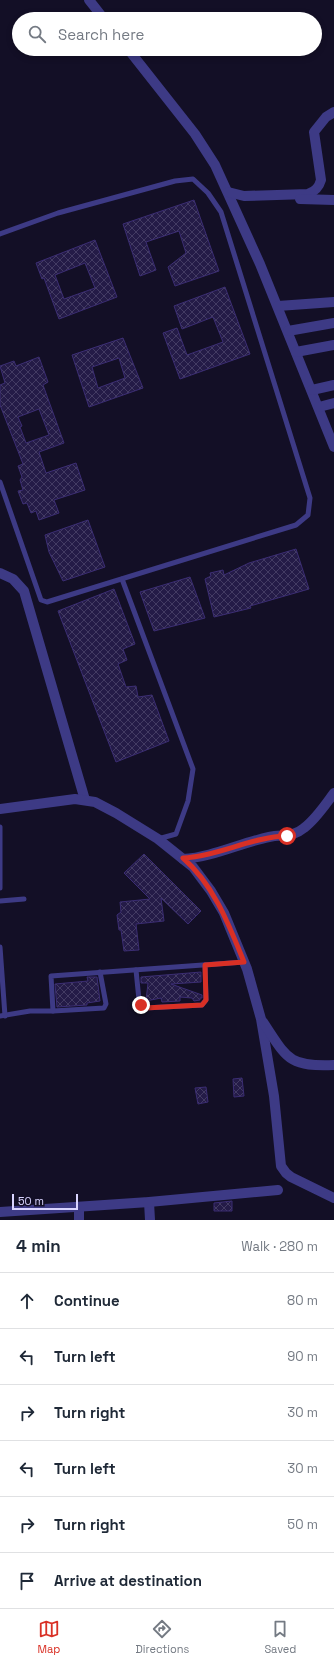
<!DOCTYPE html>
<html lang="en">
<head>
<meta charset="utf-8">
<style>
  body { margin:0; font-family:"Space Grotesk",sans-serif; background:#f6f6f7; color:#1f2937 }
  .scale { position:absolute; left:12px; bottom:10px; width:66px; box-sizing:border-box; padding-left:4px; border:2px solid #d9d4ff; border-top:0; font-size:11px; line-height:14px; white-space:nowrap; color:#d9d4ff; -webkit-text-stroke:3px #130f26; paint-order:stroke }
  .stop { position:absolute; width:12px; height:12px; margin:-9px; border:3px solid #d93025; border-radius:50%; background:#fff }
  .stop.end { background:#d93025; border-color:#fff; box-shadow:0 1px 4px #0008 }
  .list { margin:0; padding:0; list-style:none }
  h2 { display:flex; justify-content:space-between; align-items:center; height:52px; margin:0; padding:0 16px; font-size:17px }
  h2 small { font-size:13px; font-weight:400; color:#747a83 }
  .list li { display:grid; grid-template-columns:26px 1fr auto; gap:12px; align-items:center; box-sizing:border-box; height:56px; padding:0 16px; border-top:1px solid #e0e1e3 }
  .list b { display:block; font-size:15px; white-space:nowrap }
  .list em { font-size:13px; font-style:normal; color:#747a83 }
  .icon { flex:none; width:22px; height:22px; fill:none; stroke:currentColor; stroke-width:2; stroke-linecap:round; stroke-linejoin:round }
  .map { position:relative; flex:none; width:334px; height:1220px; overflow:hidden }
  .search { position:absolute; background:#fff; box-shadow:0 2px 6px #0003; left:12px; right:12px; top:12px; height:44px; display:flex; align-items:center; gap:10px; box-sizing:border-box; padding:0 14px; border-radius:22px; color:#747a83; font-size:15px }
  .sheet { height:388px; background:#fff }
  nav { display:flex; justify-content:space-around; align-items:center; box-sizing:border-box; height:56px; border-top:1px solid #e0e1e3; background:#fff; font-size:11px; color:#747a83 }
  nav a { display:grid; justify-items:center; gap:2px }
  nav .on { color:#d93025 }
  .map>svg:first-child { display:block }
  .building { fill:url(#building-cross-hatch); stroke:#3b2d73; fill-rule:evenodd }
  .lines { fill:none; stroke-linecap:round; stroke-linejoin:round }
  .service { stroke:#3d3a85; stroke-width:5 }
  .minor { stroke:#3d3a85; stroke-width:10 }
  .route { stroke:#d93025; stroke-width:5 }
</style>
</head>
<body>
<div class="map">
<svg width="334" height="1220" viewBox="0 0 334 1220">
  <defs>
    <pattern id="building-cross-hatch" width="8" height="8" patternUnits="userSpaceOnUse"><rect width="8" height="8" fill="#241b47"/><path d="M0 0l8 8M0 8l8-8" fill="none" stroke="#433b63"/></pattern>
  </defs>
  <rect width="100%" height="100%" fill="#130f26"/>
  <g class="building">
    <path d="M 194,200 L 219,271 L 175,286 L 168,267 L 186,253 L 179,231 L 146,242 L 156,270 L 140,276 L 123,224 Z"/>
    <path d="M 95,240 L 117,297 L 59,319 L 44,278 L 42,279 L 36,263 ZM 85,263 L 95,288 L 64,299 L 55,275 Z"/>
    <path d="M 225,287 L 250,354 L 180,379 L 163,333 L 177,328 L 187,355 L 223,342 L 213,317 L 182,329 L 174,306 Z"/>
    <path d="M 123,338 L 143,388 L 89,407 L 72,355 ZM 119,358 L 125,378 L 98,388 L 92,367 Z"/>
    <path d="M 39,357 L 48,382 L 43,385 L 64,443 L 39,452 L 46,473 L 76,463 L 85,490 L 54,500 L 59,513 L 39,520 L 36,511 L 31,513 L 27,503 L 23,504 L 18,491 L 23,490 L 20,480 L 22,477 L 18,466 L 23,464 L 0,405 L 0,385 L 5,383 L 0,366 L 14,361 L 16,366 ZM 39,409 L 49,435 L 26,443 L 20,427 L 22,426 L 18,417 Z"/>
    <path d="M 88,520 L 105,567 L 63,581 L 49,552 L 45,535 Z"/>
    <path d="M 296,549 L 309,589 L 250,606 L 251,608 L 214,617 L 205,579 L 211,576 L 210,573 L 223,570 L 224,575 L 249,563 Z"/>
    <path d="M 190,577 L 205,618 L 154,631 L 140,592 Z"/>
    <path d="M 114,589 L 135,644 L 123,649 L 127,660 L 118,664 L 126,687 L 136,686 L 138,697 L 152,695 L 169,741 L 116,762 L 58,611 Z"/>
    <path d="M 144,854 L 201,911 L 188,924 L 161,898 L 164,921 L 136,924 L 139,950 L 124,951 L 121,930 L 119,930 L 117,915 L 121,912 L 120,902 L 150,899 L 124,873 Z"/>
    <path d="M 201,972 L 201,982 L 171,984 L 202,995 L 202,998 L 200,998 L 200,1000 L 194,1001 L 192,998 L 180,997 L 180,1001 L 162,1002 L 161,998 L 146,1001 L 148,983 L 141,983 L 141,977 Z"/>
    <path d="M 87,977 L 97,977 L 100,1001 L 87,1003 L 87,1005 L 57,1007 L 55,984 L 88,981 Z"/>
    <path d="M 242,1078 L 244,1096 L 234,1097 L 233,1079 Z"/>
    <path d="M 206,1087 L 208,1102 L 198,1104 L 195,1088 Z"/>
    <path d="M 232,1201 L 232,1211 L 214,1211 L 214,1203 Z"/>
  </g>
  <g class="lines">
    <g class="service">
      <path d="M 0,234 L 58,213 L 175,181 L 193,179 L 208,193 L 221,212 L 310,498 L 308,515 L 296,525 L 47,602 L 41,600 L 0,482"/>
      <path d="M 122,579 L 193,769 L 188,801 L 176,834 L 158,839"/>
      <path d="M 0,827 L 0,888"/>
      <path d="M 0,901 L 24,899"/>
      <path d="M 0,947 L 5,1016"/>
      <path d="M 136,970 L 139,1000 L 141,1005 L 145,1008 L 202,1005 L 206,1000 L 205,965"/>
      <path d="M 53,1011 L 104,1008 L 106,1004 L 100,972"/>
      <path d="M 0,1016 L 30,1011 L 53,1011 L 51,976 L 244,962"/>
    </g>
    <g class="minor">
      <path d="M 89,0 L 104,19"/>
      <path d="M 128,49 L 195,134 L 215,165 L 260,264 L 334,447"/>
      <path d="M 228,192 L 244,196 L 308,194 C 316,191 319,187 321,180 L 314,132 L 326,117 L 334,112"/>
      <path d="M 300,199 L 334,200"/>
      <path d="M 278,306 L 334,302"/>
      <path d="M 288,331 L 334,323"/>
      <path d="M 296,352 L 334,345"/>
      <path d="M 312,390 L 334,385"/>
      <path d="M 319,407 L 334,403"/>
      <path d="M 0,573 L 13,579 L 24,591 L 85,800"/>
      <path d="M 0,809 L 75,799 L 95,802 L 116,813 L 158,839 L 193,867 L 211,891 L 224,913 L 247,969 L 261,1019 L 274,1096 L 281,1166 L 286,1173 L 291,1177 L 334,1198"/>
      <path d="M 183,859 C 213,857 240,843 269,837 C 283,834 292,838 304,828 C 316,819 325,805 334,793"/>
      <path d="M 263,1022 C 287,1058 288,1067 334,1065"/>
      <path d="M 149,1202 L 150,1220"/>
      <path d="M 79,1207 L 79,1220"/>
      <path d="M 0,1212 L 149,1202 L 278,1190"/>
    </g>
  </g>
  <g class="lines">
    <path class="route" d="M 141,1005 L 145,1008 L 202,1005 L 206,1000 L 205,965 L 244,962 C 229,925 214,885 183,858 C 219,856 251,837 287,836"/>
  </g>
</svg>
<div class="scale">50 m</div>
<div class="stop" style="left:287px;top:836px"></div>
<div class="stop end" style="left:141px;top:1005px"></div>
<div class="search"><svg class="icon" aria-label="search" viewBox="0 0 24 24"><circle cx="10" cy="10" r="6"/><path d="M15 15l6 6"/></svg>Search here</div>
</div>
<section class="sheet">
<h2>4 min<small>Walk · 280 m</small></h2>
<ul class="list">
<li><svg class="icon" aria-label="ahead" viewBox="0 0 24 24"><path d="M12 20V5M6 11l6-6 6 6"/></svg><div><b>Continue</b></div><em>80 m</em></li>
<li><svg class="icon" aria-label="left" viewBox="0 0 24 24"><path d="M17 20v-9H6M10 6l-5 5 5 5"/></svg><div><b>Turn left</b></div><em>90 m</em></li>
<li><svg class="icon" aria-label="right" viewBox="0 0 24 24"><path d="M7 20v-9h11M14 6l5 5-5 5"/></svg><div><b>Turn right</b></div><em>30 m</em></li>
<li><svg class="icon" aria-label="left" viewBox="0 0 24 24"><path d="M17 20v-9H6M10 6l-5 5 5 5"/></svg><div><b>Turn left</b></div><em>30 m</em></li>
<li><svg class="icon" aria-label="right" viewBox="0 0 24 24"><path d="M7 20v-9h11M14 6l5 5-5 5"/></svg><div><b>Turn right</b></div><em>50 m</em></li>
<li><svg class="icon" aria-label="arrive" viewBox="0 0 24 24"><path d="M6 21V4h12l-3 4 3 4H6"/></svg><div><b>Arrive at destination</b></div></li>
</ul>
</section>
<nav>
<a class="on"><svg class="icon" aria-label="map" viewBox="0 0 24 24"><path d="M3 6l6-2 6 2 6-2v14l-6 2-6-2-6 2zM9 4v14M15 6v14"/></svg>Map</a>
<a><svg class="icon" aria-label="directions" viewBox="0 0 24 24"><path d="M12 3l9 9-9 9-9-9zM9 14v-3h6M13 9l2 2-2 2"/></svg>Directions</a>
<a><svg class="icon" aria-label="saved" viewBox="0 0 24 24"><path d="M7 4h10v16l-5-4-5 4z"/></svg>Saved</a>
</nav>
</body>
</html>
